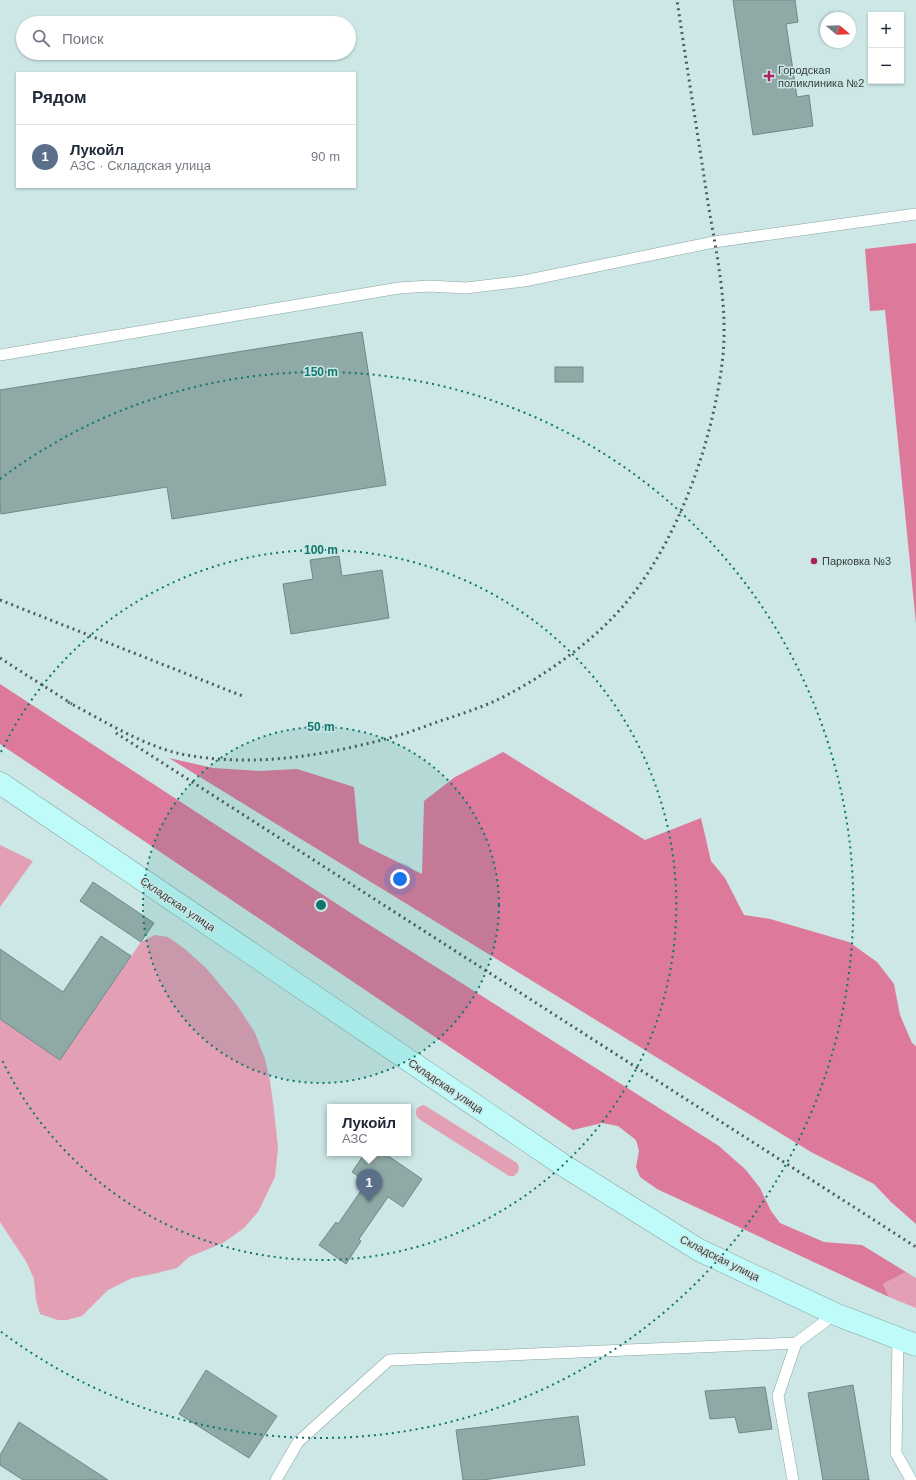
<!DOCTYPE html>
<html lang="ru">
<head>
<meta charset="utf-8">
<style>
  body { margin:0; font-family:Helvetica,sans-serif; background:#f6f6f7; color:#1f2937 }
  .controls { position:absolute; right:12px; top:12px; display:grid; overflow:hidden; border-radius:0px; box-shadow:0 1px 3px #0004 }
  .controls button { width:36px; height:36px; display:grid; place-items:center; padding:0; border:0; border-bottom:1px solid #e0e1e3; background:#fff; color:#1f2937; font:20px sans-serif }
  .compass { position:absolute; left:820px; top:12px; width:36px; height:36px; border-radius:50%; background:#fff; box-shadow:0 1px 3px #0004; rotate:109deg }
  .you { position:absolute; left:400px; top:879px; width:14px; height:14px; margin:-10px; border:3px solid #fff; border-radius:50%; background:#1a73e8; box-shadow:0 0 0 6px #1a73e833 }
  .badge { display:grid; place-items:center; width:26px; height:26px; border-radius:50%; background:#2563eb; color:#fff; font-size:13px; font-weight:700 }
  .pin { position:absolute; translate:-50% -33px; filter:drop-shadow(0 1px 2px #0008) }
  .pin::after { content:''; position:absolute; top:21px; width:14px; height:12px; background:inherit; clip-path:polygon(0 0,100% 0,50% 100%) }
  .popup { position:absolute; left:327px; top:1104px; width:84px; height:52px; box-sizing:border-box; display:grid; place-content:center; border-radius:0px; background:#fff; filter:drop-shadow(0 1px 3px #0005); font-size:13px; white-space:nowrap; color:#747a83 }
  .popup b { font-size:15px; color:#1f2937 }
  .popup::after { content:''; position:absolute; left:50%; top:100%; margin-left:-8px; border:8px solid transparent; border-top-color:#fff }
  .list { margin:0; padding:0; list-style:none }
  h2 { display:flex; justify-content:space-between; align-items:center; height:52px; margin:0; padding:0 16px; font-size:17px }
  h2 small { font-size:13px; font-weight:400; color:#747a83 }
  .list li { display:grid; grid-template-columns:26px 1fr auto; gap:12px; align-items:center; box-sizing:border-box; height:64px; padding:0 16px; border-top:1px solid #e0e1e3 }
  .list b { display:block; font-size:15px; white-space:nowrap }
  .list p { margin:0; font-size:13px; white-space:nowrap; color:#747a83 }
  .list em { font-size:13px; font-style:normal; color:#747a83 }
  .icon { flex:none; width:22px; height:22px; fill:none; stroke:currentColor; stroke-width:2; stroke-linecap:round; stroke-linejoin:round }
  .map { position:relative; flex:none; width:916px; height:1480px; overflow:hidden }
  .search { position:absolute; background:#fff; box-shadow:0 1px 3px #0004; left:16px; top:16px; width:340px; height:44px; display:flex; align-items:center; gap:10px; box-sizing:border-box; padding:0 14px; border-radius:22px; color:#747a83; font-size:15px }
  .panel { position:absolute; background:#fff; box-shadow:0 1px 3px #0004; left:16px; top:72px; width:340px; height:116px; border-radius:0px }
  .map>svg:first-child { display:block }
  .green { fill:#e39fb4 }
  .forest { fill:#dd7a9c }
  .building { fill:#8fa9a7; stroke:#708987 }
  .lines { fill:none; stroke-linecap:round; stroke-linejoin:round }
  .lane-casing { stroke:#8ba5a3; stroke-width:12 }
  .secondary-casing { stroke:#8ba5a3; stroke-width:23 }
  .lane { stroke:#fff; stroke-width:11 }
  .secondary { stroke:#befbf9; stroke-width:22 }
  .rail { stroke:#4f5d5c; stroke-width:3; stroke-dasharray:2 4; stroke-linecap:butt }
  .ring { fill:none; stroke:#0f766e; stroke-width:2; stroke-dasharray:2 4 }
  .poi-dot { fill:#ad2160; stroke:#cce7e5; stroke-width:1.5 }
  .labels { text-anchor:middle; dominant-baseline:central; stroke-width:3; stroke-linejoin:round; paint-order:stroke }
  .poi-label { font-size:11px; fill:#343f3e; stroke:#cce7e5; text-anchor:start }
  .street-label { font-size:11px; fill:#343f3e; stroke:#cce7e5 }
  .centre { fill:#0f766e; stroke:#cce7e5; stroke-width:2 }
  .ring-label { font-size:12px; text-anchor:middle; font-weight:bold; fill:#0f766e; stroke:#cce7e5; stroke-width:3; stroke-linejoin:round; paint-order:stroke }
</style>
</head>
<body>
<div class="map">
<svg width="916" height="1480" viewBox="0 0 916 1480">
  <rect width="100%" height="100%" fill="#cce7e5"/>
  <g class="green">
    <path d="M 0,845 L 33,861 L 0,907 Z"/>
    <path d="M 155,935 L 168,937 L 185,949 L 206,968 L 237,1005 L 255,1033 L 265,1059 L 270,1081 L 274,1110 L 278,1148 L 275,1177 L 258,1212 L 244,1228 L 223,1243 L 189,1257 L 177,1268 L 153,1274 L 132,1278 L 108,1290 L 82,1316 L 67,1320 L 58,1320 L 40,1314 L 36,1300 L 34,1279 L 27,1263 L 0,1222 L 0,1019 L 60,1060 L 141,942 Z"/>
    <path d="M 424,1105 L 517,1163 L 519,1167 L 518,1172 L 514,1176 L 509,1176 L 419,1119 C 413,1113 416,1106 424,1105 Z"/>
    <path d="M 906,1272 L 916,1278 L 916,1308 L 889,1297 L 883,1284 Z"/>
  </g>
  <g class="forest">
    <path d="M 916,243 L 916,624 L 885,310 L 870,311 L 865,249 Z"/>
    <path d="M 0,684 L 357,917 L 719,1146 L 746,1170 L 760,1188 L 771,1211 L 780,1223 L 824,1242 L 862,1245 L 906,1272 L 883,1284 L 889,1297 L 657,1189 L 640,1177 L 636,1167 L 639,1151 L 636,1140 L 618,1126 L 602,1123 L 573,1130 L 0,744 Z"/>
    <path d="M 503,752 L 645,840 L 701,818 L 711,861 L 725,878 L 744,915 L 770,919 L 849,942 L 877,962 L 894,984 L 900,1015 L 912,1043 L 916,1046 L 916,1224 L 891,1202 L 874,1184 L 811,1152 L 169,758 L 213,768 L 259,771 L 297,769 L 354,787 L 359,843 L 422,874 L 424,801 L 455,777 Z"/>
  </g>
  <g class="building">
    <path d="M 733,0 L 795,0 L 798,22 L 786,24 L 791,57 L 797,97 L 809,95 L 813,126 L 753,135 Z"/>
    <path d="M 362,332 L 386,485 L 172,519 L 167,487 L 1,514 L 0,505 L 0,390 Z"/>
    <rect x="555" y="367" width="28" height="15"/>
    <path d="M 339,556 L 342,576 L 382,570 L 389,618 L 291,634 L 283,584 L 313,579 L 310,560 Z"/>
    <path d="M 93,882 L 154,923 L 141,942 L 80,901 Z"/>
    <path d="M 101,936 L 131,956 L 60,1060 L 0,1019 L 0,949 L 63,992 Z"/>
    <path d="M 365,1153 L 384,1153 L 422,1179 L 403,1207 L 388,1197 L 359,1239 L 361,1241 L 346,1264 L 319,1245 L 336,1222 L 338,1224 L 367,1182 L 352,1172 Z"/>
    <path d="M 206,1370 L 277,1416 L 249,1458 L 179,1414 Z"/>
    <path d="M 853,1385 L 869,1480 L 823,1480 L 808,1393 Z"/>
    <path d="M 765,1387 L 772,1429 L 739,1433 L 735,1417 L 710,1419 L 705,1391 Z"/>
    <path d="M 578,1416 L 585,1465 L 483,1480 L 463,1480 L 456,1430 Z"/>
    <path d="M 19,1422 L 108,1480 L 23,1480 L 0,1465 L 0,1455 Z"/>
  </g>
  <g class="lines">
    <defs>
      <g id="lane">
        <path d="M 0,355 L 399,288 L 429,286 L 466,288 L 524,281 L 714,242 L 916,214"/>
        <path d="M 898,1339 L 896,1453 L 911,1480"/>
        <path d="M 276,1480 L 298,1442 L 389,1360 L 796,1343 L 835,1314"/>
        <path d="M 793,1480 L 778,1396 L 796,1343"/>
      </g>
      <path id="secondary" d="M 0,783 L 563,1165 L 699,1250 L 835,1314 L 916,1345"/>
    </defs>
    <use href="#lane" class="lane-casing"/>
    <use href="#secondary" class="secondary-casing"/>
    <use href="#lane" class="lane"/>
    <use href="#secondary" class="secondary"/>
    <g class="rail">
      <path d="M 0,600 L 245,697"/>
      <path d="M 0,658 L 72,704"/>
      <path d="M 68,702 C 102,720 144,746 181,754 C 237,765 293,760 348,748 C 375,742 400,736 426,726 C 453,716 481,709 507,695 C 549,673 599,637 629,599 C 679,537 712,443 722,364 C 729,310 717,257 708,203 C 698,136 687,68 677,0"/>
      <path d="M 116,733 L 916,1247"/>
    </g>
  </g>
  <circle cx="321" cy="905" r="178" fill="#0f766e" fill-opacity=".12"/>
  <g class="ring">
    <circle cx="321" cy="905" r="178"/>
    <path d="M1 752A355 355 0 1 1 1 1058"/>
    <path d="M0 479A533 533 0 1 1 0 1331"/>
  </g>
  <g class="poi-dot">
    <path d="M767 70h4v4h4v4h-4v4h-4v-4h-4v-4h4z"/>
    <circle cx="814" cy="561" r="4"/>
  </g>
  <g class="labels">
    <g class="poi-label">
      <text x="778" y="70">Городская<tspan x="778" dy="13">поликлиника №2</tspan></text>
      <text x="822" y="561">Парковка №3</text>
    </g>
    <g class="street-label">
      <text transform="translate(178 904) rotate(34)">Складская улица</text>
      <text transform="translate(446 1086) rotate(34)">Складская улица</text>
      <text transform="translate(720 1258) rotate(27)">Складская улица</text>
    </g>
  </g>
  <circle cx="321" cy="905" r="6" class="centre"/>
  <g class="ring-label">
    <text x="321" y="376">150 m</text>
    <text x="321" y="554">100 m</text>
    <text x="321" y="731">50 m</text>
  </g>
</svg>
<div class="controls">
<button>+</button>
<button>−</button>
</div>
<svg class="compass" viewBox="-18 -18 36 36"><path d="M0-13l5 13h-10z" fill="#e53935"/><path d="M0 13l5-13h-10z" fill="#747a83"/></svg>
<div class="you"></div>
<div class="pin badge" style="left:369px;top:1202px;background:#5c6f8a">1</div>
<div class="popup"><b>Лукойл</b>АЗС</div>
<div class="search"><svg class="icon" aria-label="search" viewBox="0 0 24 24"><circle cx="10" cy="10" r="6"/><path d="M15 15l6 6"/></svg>Поиск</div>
<section class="panel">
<h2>Рядом<small></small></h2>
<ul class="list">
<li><span class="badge" style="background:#5c6f8a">1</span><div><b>Лукойл</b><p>АЗС · Складская улица</p></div><em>90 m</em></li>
</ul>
</section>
</div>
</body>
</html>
